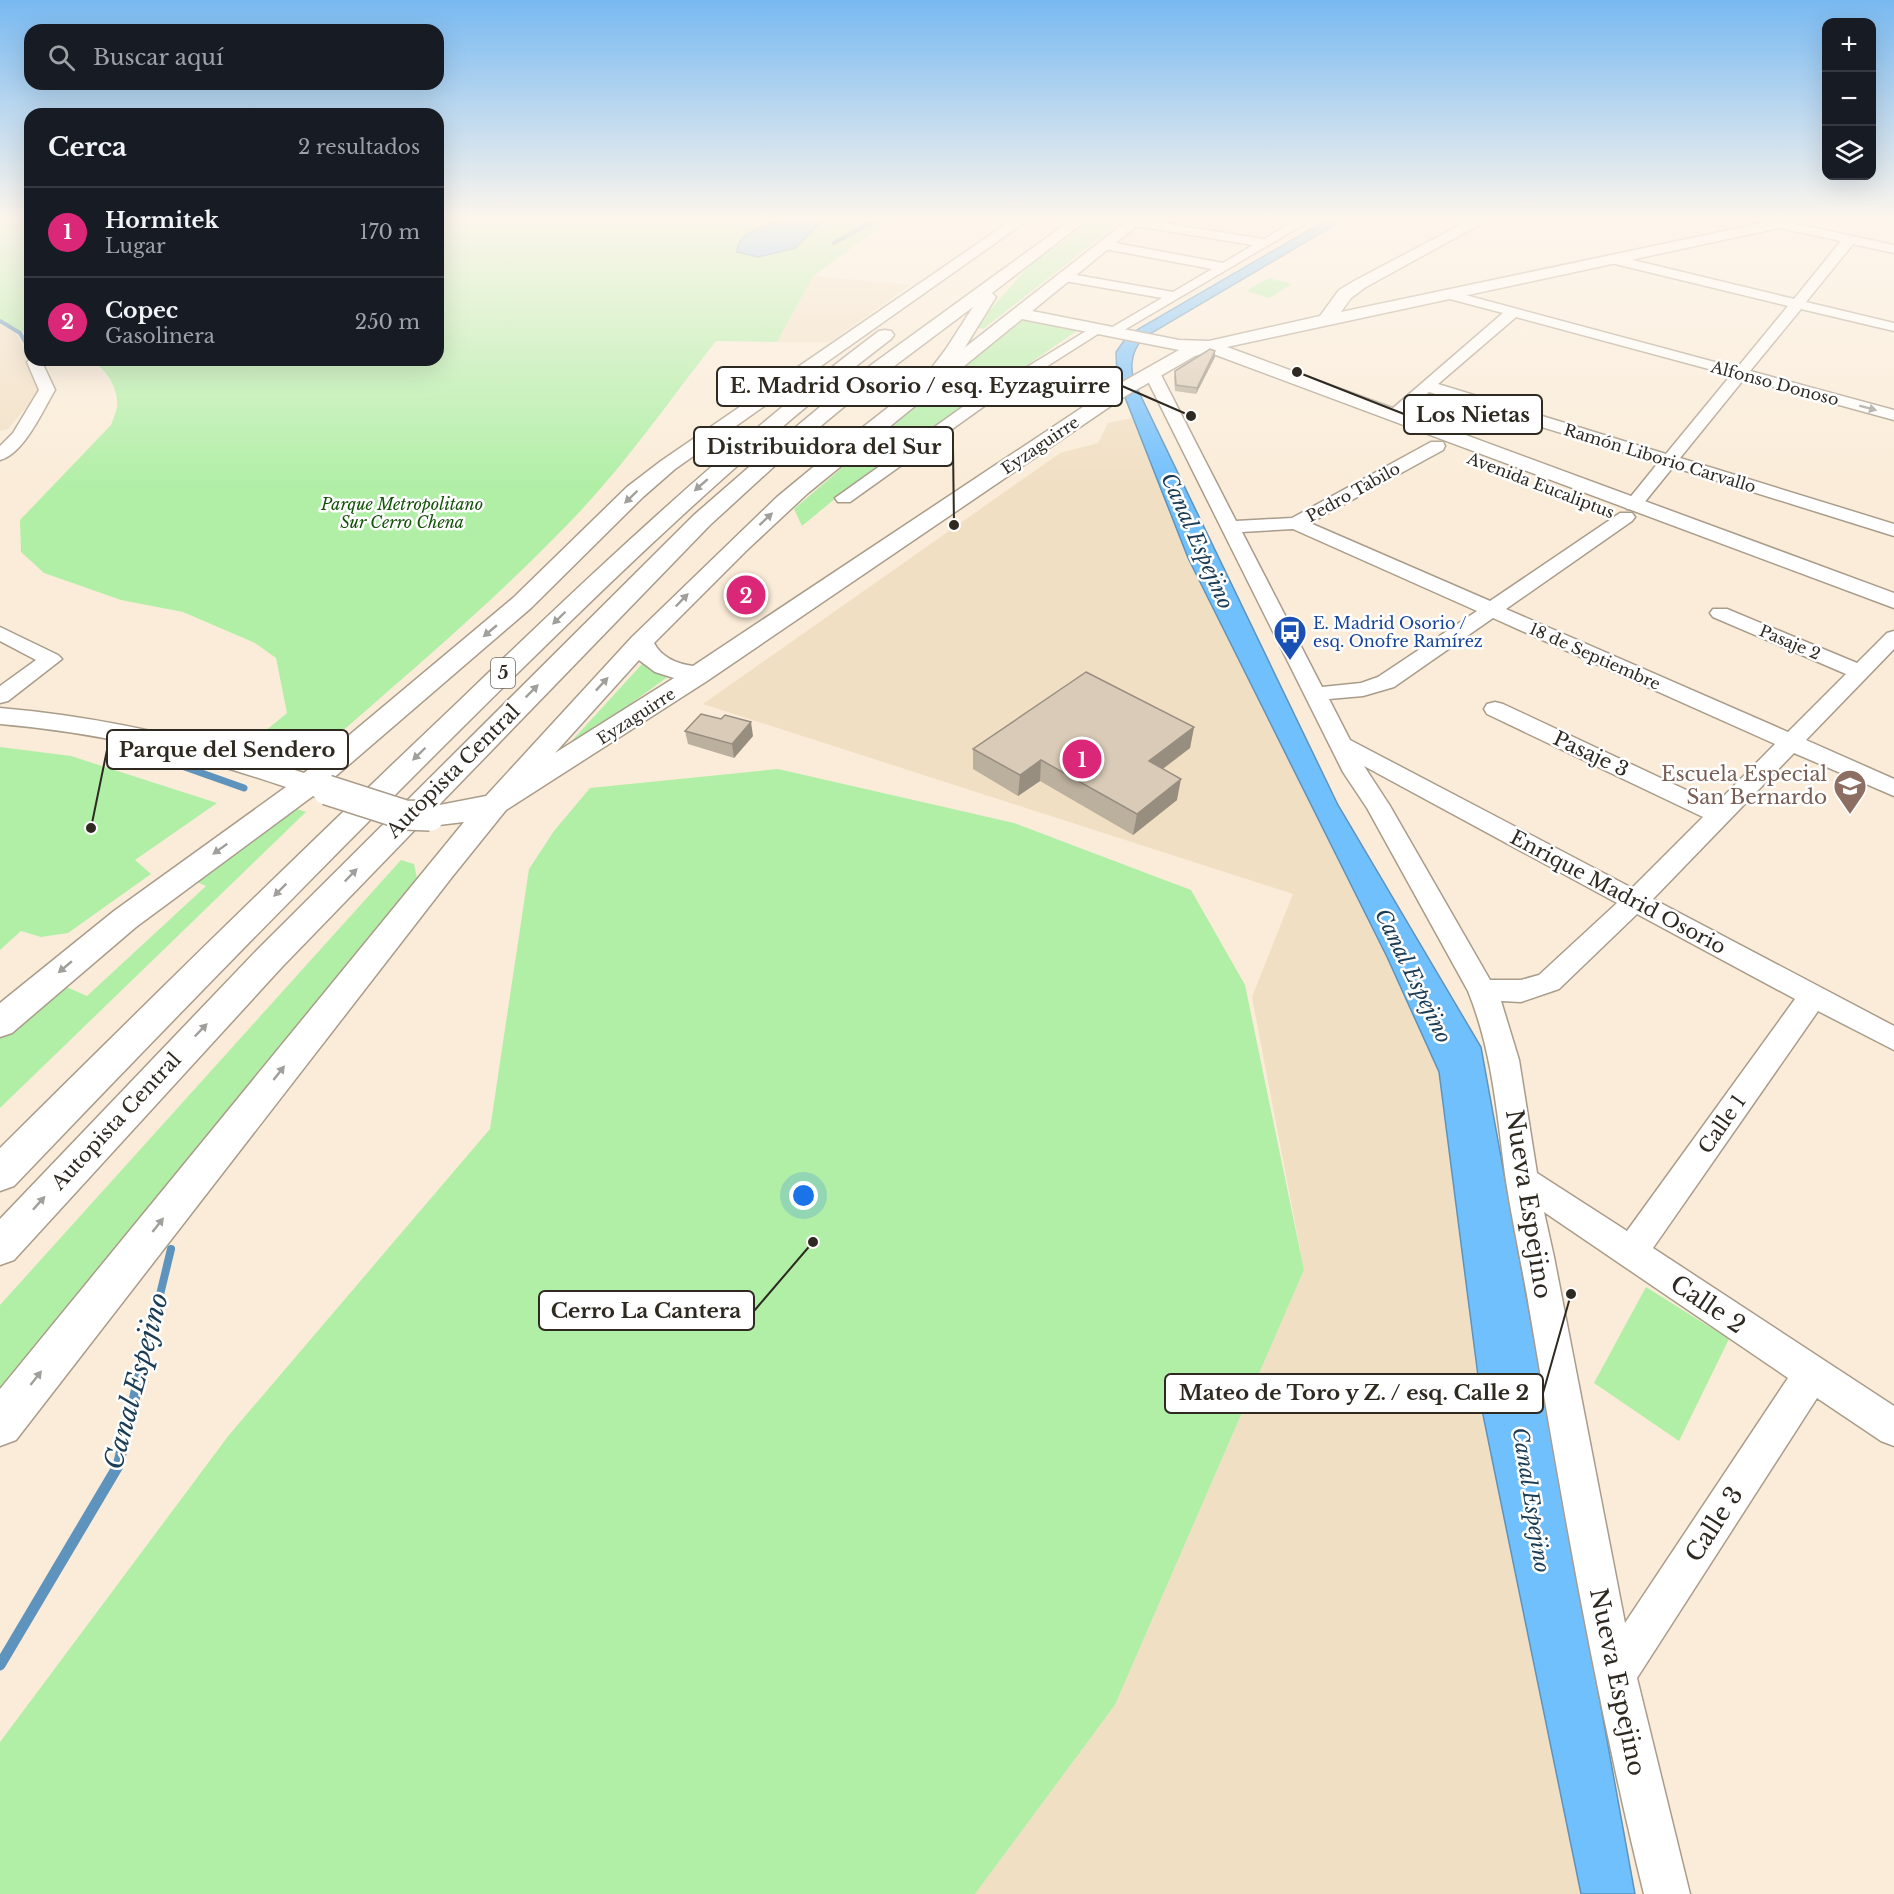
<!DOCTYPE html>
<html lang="es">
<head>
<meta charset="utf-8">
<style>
  body { margin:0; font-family:"Libre Baskerville",serif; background:#20242c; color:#f1f3f6 }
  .controls { position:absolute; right:18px; top:18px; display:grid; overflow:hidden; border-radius:12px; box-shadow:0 6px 24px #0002 }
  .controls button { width:54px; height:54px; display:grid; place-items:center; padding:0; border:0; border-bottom:2px solid #363941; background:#171b24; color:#f1f3f6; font:30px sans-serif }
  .you { position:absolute; left:804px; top:1196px; width:21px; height:21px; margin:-15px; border:4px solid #fff; border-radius:50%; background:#1a73e8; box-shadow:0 0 0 9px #1a73e833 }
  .badge { display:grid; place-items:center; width:39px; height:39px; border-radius:50%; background:#db2777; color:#fff; font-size:20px; font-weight:700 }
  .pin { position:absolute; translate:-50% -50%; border:3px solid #fff; box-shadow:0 2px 6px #0006 }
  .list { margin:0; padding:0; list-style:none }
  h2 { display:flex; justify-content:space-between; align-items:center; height:78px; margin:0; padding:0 24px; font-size:26px }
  h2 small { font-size:20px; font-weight:400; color:#9ea1a6 }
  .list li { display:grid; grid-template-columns:39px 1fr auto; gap:18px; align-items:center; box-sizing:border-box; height:90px; padding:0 24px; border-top:2px solid #363941 }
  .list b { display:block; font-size:22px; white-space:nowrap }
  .list p { margin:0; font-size:20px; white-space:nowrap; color:#9ea1a6 }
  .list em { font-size:20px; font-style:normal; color:#9ea1a6 }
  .icon { flex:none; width:33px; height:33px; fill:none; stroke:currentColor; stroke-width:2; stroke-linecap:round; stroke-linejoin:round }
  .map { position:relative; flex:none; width:1894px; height:1894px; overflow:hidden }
  .search { position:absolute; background:#171b24; box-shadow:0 6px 24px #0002; left:24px; top:24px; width:420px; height:66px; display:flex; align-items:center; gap:15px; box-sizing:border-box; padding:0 21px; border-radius:18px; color:#9ea1a6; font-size:22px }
  .panel { position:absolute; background:#171b24; box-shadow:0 6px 24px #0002; left:24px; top:108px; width:420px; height:258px; border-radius:18px }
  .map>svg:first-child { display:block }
  .built { fill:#f1dfc4 }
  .green { fill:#b1efa7 }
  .water { fill:#71c0fe; stroke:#5d93bc; stroke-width:1.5 }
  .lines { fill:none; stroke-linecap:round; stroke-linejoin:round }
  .stream-far3 { stroke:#5d93bc; stroke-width:4 }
  .stream-far2 { stroke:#5d93bc; stroke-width:7 }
  .stream-far1 { stroke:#5d93bc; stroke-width:8 }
  .stream { stroke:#5d93bc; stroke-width:11 }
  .minor-casing { stroke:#a99c8a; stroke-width:3 }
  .major-casing { stroke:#a99c8a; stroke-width:3 }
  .highway-casing { stroke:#a99c8a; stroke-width:3 }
  .minor { fill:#fff; fill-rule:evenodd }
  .major { fill:#fff; fill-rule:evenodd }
  .highway { fill:#fff; fill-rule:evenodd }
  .major-bridge-casing { stroke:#a99c8a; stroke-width:32; stroke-linecap:butt }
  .major-bridge { stroke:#fff; stroke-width:29 }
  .wall { fill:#bbaf9d }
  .shaded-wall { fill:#988e80 }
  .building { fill:#d9cbb7; stroke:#988e80; stroke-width:1.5 }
  .oneway { fill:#a19f9b }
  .labels { text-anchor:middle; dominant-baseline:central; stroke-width:5; stroke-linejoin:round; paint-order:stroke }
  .far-street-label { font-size:16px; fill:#2e2921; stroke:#fff }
  .far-park-label { font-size:16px; font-style:italic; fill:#135208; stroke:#fff }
  .far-transit-label { font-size:16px; fill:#164399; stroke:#fff; text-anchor:start }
  .shield { fill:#fff; stroke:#6d6964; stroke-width:1.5 }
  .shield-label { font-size:18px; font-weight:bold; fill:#2e2921 }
  .street-label { font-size:20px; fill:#2e2921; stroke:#fff }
  .education-label { font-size:20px; fill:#785e54; stroke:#fff; text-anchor:end }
  .water-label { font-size:21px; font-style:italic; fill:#1a3c55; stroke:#fff }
  .near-street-label { font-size:24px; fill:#2e2921; stroke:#fff }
  .near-water-label { font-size:26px; font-style:italic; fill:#1a3c55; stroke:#fff }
  .leader { fill:none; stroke:#2e2921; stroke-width:2 }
  .callout-dot { fill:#2e2921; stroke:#fff; stroke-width:2 }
  .callout { fill:#fff; stroke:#2e2921; stroke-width:2 }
  .callout-label { font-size:21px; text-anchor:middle; font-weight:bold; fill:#2e2921 }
</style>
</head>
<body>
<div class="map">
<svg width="1894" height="1894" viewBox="0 0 1894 1894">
  <rect width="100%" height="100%" fill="#faecd8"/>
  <g class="built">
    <path d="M 813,276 L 910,285 L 830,342 L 777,342 Z"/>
    <path d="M 0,322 L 13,328 L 27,355 L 39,392 L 8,429 L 0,431 Z"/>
    <path d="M 1132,418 L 1188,558 L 1387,957 L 1439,1072 L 1483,1415 L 1581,1894 L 975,1894 L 1115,1705 L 1304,1270 L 1252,997 L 1293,894 L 703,704 L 1060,453 L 1098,443 L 1108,423 Z"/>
  </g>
  <g class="green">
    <path d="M 0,220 L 30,220 L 30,335 L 0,322 Z"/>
    <path d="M 438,220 L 890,220 L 813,276 L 777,342 L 716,341 C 668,402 623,468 568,524 C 491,604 406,675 323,748 C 289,764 277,758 242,750 L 287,713 L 276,658 L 255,643 L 183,612 L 121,600 L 44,573 L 21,552 L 20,520 L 111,425 C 113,419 116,413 117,407 C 119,388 105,367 90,360 L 438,360 Z"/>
    <path d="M 1092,220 L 1123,220 L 983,329 L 975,327 L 1028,267 Z"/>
    <path d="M 1269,278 L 1292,284 L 1269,298 L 1246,291 Z"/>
    <path d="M 1027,320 L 1078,330 L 842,493 L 802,526 L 794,509 L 877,438 L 1022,321 Z"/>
    <path d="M 643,663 L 651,669 L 669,676 L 558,756 Z"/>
    <path d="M 0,747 L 71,756 L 217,803 L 135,860 L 151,874 L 68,933 L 41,937 L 21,931 L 0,950 Z"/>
    <path d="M 778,769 L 1014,823 L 1191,890 L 1245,985 L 1304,1270 L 1115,1705 L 975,1894 L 0,1894 L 0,1742 L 229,1435 L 490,1129 L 529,869 L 554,831 L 590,788 Z"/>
    <path d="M 294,808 L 306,812 L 0,1108 L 0,1031 L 55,982 L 87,996 L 206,886 L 187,878 Z"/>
    <path d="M 401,860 L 414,864 L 418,883 L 0,1410 L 0,1305 Z"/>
    <path d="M 1646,1287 L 1729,1339 L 1679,1441 L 1594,1383 Z"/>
  </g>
  <g class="water">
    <path d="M 783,220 L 823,220 L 795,248 L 758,257 L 737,252 C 736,232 767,226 783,220 Z"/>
    <path d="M 1326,220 L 1343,220 L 1143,338 C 1130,353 1129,371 1137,388 L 1338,805 L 1481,1047 L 1635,1894 L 1581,1894 L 1483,1415 L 1439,1072 L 1387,957 L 1188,558 L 1117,377 L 1116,352 L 1128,335 Z"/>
  </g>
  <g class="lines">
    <g class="stream-far3">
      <path d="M 834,243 L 874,221"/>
      <path d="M 0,321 L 20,333 L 30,350"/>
    </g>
    <path class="stream-far2" d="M 162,759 L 244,788"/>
    <path class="stream-far1" d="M 144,1361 L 171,1249"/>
    <path class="stream" d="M 0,1665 L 118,1466 L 144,1359"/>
    <defs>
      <g id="minor">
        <path d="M 1131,220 L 1143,220 L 1264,239 L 1297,220 L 1311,220 L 1114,336 L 1107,332 L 1109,329 L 1162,298 L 1065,281 L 1060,280 L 1058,277 L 1060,274 L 1065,273 L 1173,292 L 1212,269 L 1105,249 L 1101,248 L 1099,245 L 1101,242 L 1105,241 L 1223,263 L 1253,245 L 1135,226 L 1131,225 Z"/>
        <path d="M 1778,220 L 1894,245 L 1894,253 L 1853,244 L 1806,302 L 1894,323 L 1894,331 L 1801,309 L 1750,371 L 1894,410 L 1894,420 L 1744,379 L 1680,458 L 1894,524 L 1894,536 L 1673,467 L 1639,509 L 1627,509 L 1624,505 L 1658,463 L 1429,392 L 1399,418 L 1393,420 L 1385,415 L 1503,313 L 1442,297 L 1440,294 L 1442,291 L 1447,290 L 1737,368 L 1788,306 L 1607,262 L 1606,259 L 1612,255 L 1794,299 L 1841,241 L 1774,227 L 1774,221 ZM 1516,317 L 1731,375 L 1666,454 L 1438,384 Z"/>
        <path d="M 1096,325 L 1101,326 L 1103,329 L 1101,332 L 983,407 L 850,502 L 838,502 L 835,498 L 971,401 Z"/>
        <path d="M 30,359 L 41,360 L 55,390 C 43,410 24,454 0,460 L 0,446 L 13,433 L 39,390 L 27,362 Z"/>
        <path d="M 1152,368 L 1160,373 L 1236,521 L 1292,518 L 1431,442 L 1443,442 L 1445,446 L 1443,450 L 1310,523 L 1490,601 L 1620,513 L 1632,513 L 1635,517 L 1632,521 L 1506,609 L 1788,732 L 1846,674 L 1713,617 L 1710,613 L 1713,609 L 1727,609 L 1857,663 L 1887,633 L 1894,631 L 1894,649 L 1806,740 L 1894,779 L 1894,796 L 1794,753 L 1653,899 L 1894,1026 L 1894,1050 L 1818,1011 L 1653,1248 L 1894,1406 L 1894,1446 L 1881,1441 L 1817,1398 L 1637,1678 L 1690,1894 L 1644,1894 C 1595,1696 1561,1496 1527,1295 C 1520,1257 1512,1219 1506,1181 C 1497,1115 1493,1053 1468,991 L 1367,808 L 1343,772 L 1144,373 ZM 1293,529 L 1477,611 L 1378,677 L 1361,683 L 1322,687 L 1242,532 ZM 1493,618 L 1775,744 L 1716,804 L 1503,704 L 1495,702 L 1487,704 L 1484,709 L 1487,714 L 1703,817 L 1632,888 L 1350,740 L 1329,699 L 1363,696 L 1394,687 ZM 1364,766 L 1617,903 L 1539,975 L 1521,980 L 1490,980 L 1390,806 ZM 1637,914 L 1795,999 L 1627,1231 L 1537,1173 L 1519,1060 L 1501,1001 L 1521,1002 L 1559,989 ZM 1544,1212 L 1788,1378 L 1625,1623 L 1554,1257 Z"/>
        <path d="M 0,627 L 58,655 L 62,659 L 8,701 L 0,703 L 0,686 L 36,660 L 0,641 Z"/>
      </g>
      <g id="major">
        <path d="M 1012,220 L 1028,220 L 675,469 L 643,497 L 531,608 L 330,781 L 336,783 L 341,790 L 336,797 L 326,800 L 313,796 L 136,927 L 12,1033 L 0,1037 L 0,1003 L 114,911 L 286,787 C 188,754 104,733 0,724 L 0,708 C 105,717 204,740 304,773 L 513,598 L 627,487 L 661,461 Z"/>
        <path d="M 1128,220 L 1144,220 L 1032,311 L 1179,340 L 1209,341 L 1320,316 L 1339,290 L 1354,281 L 1470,220 L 1488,220 L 1366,287 L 1351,298 L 1341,312 L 1777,220 L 1804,220 L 1797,224 L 1227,347 L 1894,593 L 1894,608 L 1208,352 L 1195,356 L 1124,397 L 707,681 L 506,810 L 452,877 L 16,1440 L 0,1446 L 0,1389 L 464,822 L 430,826 L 419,823 L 415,816 L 419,809 L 486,796 L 632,637 L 777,497 L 840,445 ZM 1022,319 L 1179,350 L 1110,389 L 693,666 C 678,664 662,658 654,643 L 747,550 L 808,493 ZM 639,660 L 655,672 L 674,678 L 555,753 Z"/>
      </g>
      <g id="highway">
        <path d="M 1071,220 L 1087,220 L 992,293 L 996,297 L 962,352 L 937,386 L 923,386 L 921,382 L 946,349 L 973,307 L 881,376 L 793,449 L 710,525 L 282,967 L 14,1260 L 0,1265 L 0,1219 L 258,949 L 694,515 L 779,441 L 867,368 Z"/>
        <path d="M 885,330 L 891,331 L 894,335 L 891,339 C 738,456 601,590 464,726 C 312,877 162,1031 14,1186 L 0,1191 L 0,1148 C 151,998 303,849 458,702 C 593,572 728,444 879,331 Z"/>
      </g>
    </defs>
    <use href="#minor" class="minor-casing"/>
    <use href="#major" class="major-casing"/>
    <use href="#highway" class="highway-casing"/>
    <use href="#minor" class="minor"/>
    <use href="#major" class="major"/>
    <use href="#highway" class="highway"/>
    <defs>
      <path id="major-bridge" d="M 327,790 L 405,815 L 430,816"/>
    </defs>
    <use href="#major-bridge" class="major-bridge-casing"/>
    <use href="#major-bridge" class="major-bridge"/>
  </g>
  <g class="wall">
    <path d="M 1215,351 L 1215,357 L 1196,394 L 1175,391 L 1174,377 L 1175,371 Z"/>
    <path d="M 1194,727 L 1190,748 L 1163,769 L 1177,800 L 1133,835 L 1040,781 L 1018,796 L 973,769 L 973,749 Z"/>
    <path d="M 685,731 L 753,736 L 734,758 L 688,744 Z"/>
  </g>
  <g class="shaded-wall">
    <path d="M 1215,351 L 1215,357 L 1196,394 L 1197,388 Z"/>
    <path d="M 751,722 L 753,736 L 734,758 L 732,744 Z"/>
    <path d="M 1194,727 L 1190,748 L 1145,782 L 1149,761 Z"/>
    <path d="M 1041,760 L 1040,781 L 1018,796 L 1020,775 Z"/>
    <path d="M 1181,779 L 1177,800 L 1133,835 L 1137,814 Z"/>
  </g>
  <g class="building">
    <path d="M 1210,349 L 1215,351 L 1197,388 L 1176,385 L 1175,371 Z"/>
    <path d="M 1086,672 L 1194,727 L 1149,761 L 1181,779 L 1137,814 L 1041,760 L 1020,775 L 973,749 Z"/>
    <path d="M 701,714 L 721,719 L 725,715 L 751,722 L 732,744 L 685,731 Z"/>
  </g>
  <defs><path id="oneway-solid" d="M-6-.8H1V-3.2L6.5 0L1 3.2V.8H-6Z" transform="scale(1.5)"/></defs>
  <g class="oneway">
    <use href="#oneway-solid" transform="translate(1868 408) rotate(15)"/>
    <use href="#oneway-solid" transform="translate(701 485) rotate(139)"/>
    <use href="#oneway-solid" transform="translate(631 497) rotate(136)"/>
    <use href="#oneway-solid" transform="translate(766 519) rotate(-43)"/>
    <use href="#oneway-solid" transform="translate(682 600) rotate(-46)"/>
    <use href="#oneway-solid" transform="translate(559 618) rotate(136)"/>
    <use href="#oneway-solid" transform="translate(490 631) rotate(140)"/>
    <use href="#oneway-solid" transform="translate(602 684) rotate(-47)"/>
    <use href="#oneway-solid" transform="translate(532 691) rotate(-45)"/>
    <use href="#oneway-solid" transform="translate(419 754) rotate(136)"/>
    <use href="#oneway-solid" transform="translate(220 849) rotate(144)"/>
    <use href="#oneway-solid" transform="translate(351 875) rotate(-46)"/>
    <use href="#oneway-solid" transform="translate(280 890) rotate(135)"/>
    <use href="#oneway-solid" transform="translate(65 967) rotate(140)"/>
    <use href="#oneway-solid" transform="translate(201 1030) rotate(-46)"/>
    <use href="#oneway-solid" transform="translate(279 1073) rotate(-52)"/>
    <use href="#oneway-solid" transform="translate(39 1203) rotate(-48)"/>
    <use href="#oneway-solid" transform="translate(158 1225) rotate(-52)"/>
    <use href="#oneway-solid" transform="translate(36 1378) rotate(-52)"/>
  </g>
  <linearGradient id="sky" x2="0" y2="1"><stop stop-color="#78b9f1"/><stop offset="0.45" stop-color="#fdf6ed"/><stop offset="1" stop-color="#fdf6ed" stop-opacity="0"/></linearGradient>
  <rect width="1894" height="485" fill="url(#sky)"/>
  <defs>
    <symbol id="bus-pin" viewBox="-11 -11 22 30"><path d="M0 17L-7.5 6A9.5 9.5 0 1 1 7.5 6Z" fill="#1a4fb4" stroke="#fff"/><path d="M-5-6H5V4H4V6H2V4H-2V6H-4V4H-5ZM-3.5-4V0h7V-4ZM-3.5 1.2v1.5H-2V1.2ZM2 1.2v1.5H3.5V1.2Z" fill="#fff"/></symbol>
    <symbol id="school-pin" viewBox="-11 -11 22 30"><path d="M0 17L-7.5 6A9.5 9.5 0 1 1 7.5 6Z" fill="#8d6e63" stroke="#fff"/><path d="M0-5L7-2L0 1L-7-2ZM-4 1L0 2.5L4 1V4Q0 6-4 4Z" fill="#fff"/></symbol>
  </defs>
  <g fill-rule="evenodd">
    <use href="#bus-pin" x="1271" y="613" width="38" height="52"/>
    <use href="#school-pin" x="1831" y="767" width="38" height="52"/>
  </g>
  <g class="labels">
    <g class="far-street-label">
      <text transform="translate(1775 383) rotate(15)">Alfonso Donoso</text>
      <text transform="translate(1040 445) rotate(-34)">Eyzaguirre</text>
      <text transform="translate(1660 458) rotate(17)">Ramón Liborio Carvallo</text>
      <text transform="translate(1541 485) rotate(21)">Avenida Eucaliptus</text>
      <text transform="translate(1353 492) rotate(-29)">Pedro Tabilo</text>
      <text transform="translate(1790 642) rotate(23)">Pasaje 2</text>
      <text transform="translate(1595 656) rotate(24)">18 de Septiembre</text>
      <text transform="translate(636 716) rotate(-33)">Eyzaguirre</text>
    </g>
    <g class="far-park-label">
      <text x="402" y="504">Parque Metropolitano<tspan x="402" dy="18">Sur Cerro Chena</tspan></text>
    </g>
    <g class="far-transit-label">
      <text x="1313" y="623">E. Madrid Osorio /<tspan x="1313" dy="18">esq. Onofre Ramírez</tspan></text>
    </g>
    <rect class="shield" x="491" y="658" width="24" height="30" rx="4.5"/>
    <g class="shield-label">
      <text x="503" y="673">5</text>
    </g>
    <g class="street-label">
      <text transform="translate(1591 754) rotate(25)">Pasaje 3</text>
      <text transform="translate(453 771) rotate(-45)">Autopista Central</text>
      <text transform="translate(1618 892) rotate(28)">Enrique Madrid Osorio</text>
      <text transform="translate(116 1121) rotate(-47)">Autopista Central</text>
      <text transform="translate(1722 1124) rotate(-55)">Calle 1</text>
    </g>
    <g class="education-label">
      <text x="1827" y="774">Escuela Especial<tspan x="1827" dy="23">San Bernardo</tspan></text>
    </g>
    <g class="water-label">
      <text transform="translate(1197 541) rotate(66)">Canal Espejino</text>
      <text transform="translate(1413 976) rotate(64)">Canal Espejino</text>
      <text transform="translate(1531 1500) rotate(81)">Canal Espejino</text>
    </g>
    <g class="near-street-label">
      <text transform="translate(1529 1204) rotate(81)">Nueva Espejino</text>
      <text transform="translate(1708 1304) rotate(34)">Calle 2</text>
      <text transform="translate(1714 1524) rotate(-57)">Calle 3</text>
      <text transform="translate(1618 1682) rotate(78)">Nueva Espejino</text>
    </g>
    <g class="near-water-label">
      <text transform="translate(136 1381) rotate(-75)">Canal Espejino</text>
    </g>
  </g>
  <path class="leader" d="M1191 416L1122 386M1297 372L1404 414M954 525L953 447M91 828L107 750M813 1242L754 1311M1571 1294L1543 1393"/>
  <g class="callout-dot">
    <circle cx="1191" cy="416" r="6"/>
    <circle cx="1297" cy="372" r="6"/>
    <circle cx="954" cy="525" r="6"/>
    <circle cx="91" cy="828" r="6"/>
    <circle cx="813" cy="1242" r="6"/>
    <circle cx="1571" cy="1294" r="6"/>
  </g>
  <g class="callout">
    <rect x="717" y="367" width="405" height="39" rx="6"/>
    <rect x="1404" y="395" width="138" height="39" rx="6"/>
    <rect x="694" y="427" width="259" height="39" rx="6"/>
    <rect x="107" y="730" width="241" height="39" rx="6"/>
    <rect x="539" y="1291" width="215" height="39" rx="6"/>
    <rect x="1165" y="1374" width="378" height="39" rx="6"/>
  </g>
  <g class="callout-label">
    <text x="920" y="393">E. Madrid Osorio / esq. Eyzaguirre</text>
    <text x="1473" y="422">Los Nietas</text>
    <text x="824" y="454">Distribuidora del Sur</text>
    <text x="227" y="757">Parque del Sendero</text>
    <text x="646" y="1318">Cerro La Cantera</text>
    <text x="1354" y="1400">Mateo de Toro y Z. / esq. Calle 2</text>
  </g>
</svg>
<div class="controls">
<button>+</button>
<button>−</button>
<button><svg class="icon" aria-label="layers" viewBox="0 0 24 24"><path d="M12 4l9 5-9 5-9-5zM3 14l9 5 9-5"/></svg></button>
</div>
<div class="you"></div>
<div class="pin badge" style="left:1082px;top:759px">1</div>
<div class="pin badge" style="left:746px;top:595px">2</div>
<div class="search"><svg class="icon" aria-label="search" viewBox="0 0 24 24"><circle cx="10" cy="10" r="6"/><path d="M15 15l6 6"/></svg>Buscar aquí</div>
<section class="panel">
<h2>Cerca<small>2 resultados</small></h2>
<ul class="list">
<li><span class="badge">1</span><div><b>Hormitek</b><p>Lugar</p></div><em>170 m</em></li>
<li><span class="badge">2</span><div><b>Copec</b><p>Gasolinera</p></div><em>250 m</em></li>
</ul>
</section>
</div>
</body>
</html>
